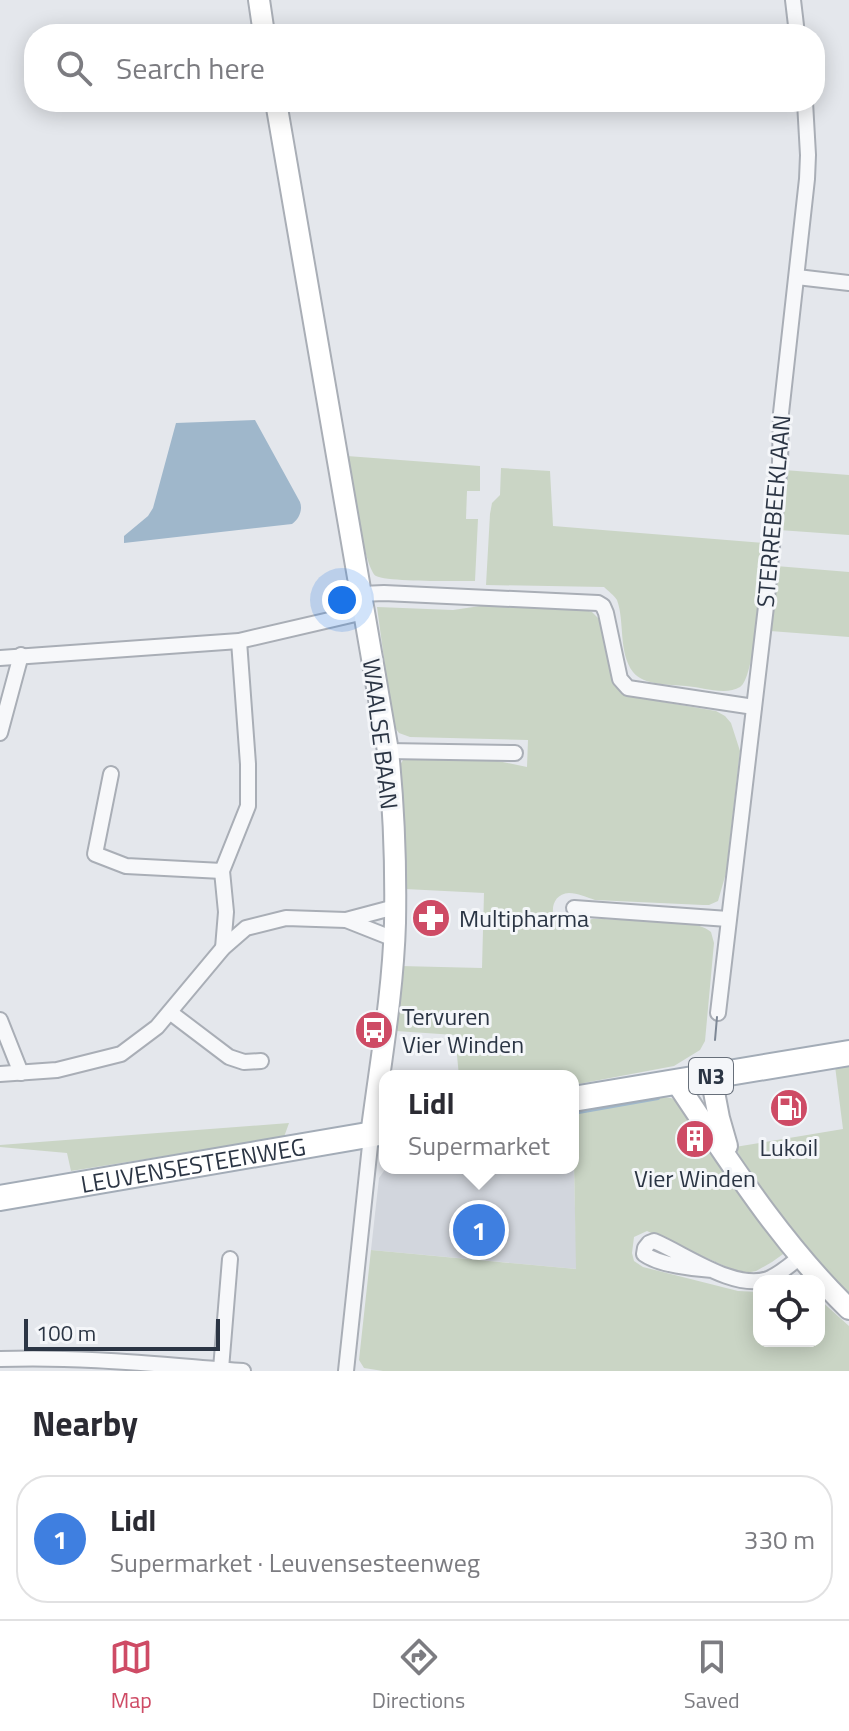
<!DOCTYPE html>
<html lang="en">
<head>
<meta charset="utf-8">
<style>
  body { margin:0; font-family:"Titillium Web",sans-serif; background:#f7f7f7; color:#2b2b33 }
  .controls { position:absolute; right:24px; bottom:24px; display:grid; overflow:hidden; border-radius:16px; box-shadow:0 4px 20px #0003 }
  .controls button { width:72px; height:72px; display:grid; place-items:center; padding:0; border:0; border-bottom:2px solid #e1e1e2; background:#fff; color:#2b2b33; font:40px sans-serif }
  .scale { position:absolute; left:24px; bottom:20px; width:196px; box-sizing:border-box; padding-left:8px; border:4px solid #2b3544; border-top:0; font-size:22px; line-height:28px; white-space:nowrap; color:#2b3544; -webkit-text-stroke:6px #f4f6f9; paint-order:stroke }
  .you { position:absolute; left:342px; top:600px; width:28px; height:28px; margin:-20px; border:6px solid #fff; border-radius:50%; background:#1a73e8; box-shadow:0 0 0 12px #1a73e833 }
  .badge { display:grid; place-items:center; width:52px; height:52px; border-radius:50%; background:#ce4b65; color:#fff; font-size:26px; font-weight:700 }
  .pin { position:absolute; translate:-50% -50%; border:4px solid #fff; box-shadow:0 2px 8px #0006 }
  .popup { position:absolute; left:379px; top:1070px; width:200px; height:104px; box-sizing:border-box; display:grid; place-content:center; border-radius:16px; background:#fff; filter:drop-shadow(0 2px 6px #0005); font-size:26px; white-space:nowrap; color:#7c7c81 }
  .popup b { font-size:30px; color:#2b2b33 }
  .popup::after { content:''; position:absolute; left:50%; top:100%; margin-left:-16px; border:16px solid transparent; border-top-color:#fff }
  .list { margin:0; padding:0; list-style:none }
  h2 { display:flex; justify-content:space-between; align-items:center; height:104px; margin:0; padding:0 32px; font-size:34px }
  h2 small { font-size:26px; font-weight:400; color:#7c7c81 }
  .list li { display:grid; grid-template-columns:52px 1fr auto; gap:24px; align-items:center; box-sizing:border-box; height:128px; margin:0 16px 16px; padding:0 16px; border:2px solid #e1e1e2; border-radius:32px }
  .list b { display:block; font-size:30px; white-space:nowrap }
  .list p { margin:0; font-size:26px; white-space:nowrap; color:#7c7c81 }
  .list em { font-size:26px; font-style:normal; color:#7c7c81 }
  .icon { flex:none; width:44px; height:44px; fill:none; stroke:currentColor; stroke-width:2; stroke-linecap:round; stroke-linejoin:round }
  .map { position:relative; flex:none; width:849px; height:1371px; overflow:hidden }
  .search { position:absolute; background:#fff; box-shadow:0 4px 20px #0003; left:24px; right:24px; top:24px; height:88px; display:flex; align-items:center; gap:20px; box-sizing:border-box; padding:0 28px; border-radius:32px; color:#7c7c81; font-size:30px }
  .sheet { height:248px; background:#fff }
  nav { display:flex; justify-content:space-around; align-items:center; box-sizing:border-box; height:112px; border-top:2px solid #e1e1e2; background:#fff; font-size:22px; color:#7c7c81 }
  nav a { display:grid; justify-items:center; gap:4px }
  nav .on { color:#ce4b65 }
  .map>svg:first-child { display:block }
  .built { fill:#d2d6dd }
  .green { fill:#cad5c5 }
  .water { fill:#9fb7cb }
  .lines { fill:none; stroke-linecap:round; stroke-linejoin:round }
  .stream { stroke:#9fb7cb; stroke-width:4 }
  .street-casing { stroke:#a9aeb6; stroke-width:18 }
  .secondary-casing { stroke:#a9aeb6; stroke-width:24 }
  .primary-casing { stroke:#a3acb7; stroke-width:28 }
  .street { stroke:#f7f8fa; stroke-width:14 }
  .secondary { stroke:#fff; stroke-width:20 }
  .primary { stroke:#fff; stroke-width:24 }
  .tram { stroke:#7d8795; stroke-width:2 }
  .labels { text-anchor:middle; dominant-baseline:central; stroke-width:6; stroke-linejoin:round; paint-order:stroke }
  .shield { fill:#f4f6f9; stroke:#676f7a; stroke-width:2 }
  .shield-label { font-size:22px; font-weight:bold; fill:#2b3544 }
  .street-label { font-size:24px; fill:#2b3544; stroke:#f4f6f9 }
  .poi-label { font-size:24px; fill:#2b3544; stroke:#f4f6f9; text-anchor:start }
</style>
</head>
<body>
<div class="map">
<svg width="849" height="1371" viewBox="0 0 849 1371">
  <rect width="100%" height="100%" fill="#e4e7ec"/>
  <path class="built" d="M 573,1149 L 577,1269 L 371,1250 L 379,1178 L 386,1168 L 573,1168 Z"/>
  <g class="green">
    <path d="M 347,456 L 480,466 L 480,491 L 467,491 L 466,519 L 478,519 L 475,581 C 456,581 388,582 376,576 C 364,569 350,474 347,456 Z"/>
    <path d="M 501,468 L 550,471 L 553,526 L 765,543 C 762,566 756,678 740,687 C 726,696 701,687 686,686 C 669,684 644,686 633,672 C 618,652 625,622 617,600 C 614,595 608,591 604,587 L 486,585 L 490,514 L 492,503 L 500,495 Z"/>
    <path d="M 784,470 L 849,475 L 849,535 L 779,530 Z"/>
    <path d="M 776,566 L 849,572 L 849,637 L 770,631 Z"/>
    <path d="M 487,605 L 579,608 L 592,612 L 600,620 L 613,682 L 621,693 L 634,697 L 716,711 L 725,716 L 731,723 L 740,751 L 726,873 L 718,901 L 709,905 L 703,905 L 595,900 C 586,897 578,893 569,893 C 545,894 549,932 573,930 C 581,930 582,922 589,920 C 593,918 598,919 602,919 C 625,920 696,917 711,932 L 714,943 L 705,1041 L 700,1050 L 674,1066 L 573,1085 L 573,1076 L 459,1076 L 455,1035 L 396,1031 L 400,966 L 482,968 L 484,893 L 405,889 L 400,765 L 403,760 L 408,758 L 488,759 L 527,767 L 528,740 L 410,737 L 399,733 L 393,725 L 377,607 L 453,610 Z"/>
    <path d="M 849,1064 L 849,1298 L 809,1254 L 746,1167 L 735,1147 L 843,1129 L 835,1066 Z"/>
    <path d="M 663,1097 L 671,1098 L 678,1102 L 786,1252 L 772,1262 L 756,1271 L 746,1273 L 729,1268 L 647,1231 L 634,1237 L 632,1253 L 634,1261 L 643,1267 L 738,1291 L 759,1292 L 759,1341 L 819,1341 L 819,1299 L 849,1326 L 849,1371 L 383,1371 L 364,1368 L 359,1360 L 371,1250 L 576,1269 L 573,1110 Z"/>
    <path d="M 289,1123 L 284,1137 L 71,1171 L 67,1153 L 0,1147 L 0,1145 Z"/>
  </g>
  <path class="water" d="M 255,420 L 300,502 C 303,510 299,519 292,524 L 124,543 L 124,536 L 148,516 L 153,508 L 176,423 Z"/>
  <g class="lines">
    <path class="stream" d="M 573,1113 L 658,1098"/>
    <defs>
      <g id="street">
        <path d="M 793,0 L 797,34"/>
        <path d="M 797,277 L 849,283"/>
        <path d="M 361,594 L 384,593 L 598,603 L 603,606 L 606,613 L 620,679 L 628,688 L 754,707"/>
        <path d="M 0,658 L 239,641 L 364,612"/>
        <path d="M 0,733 L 21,655"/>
        <path d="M 388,751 L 515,753"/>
        <path d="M 111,774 L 95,854 L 126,866 L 222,871"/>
        <path d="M 574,908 L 728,919"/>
        <path d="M 346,920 L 394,939"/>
        <path d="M 223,948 L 226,912 L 222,871 L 248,806 L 248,764 L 239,641"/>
        <path d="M 171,1013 L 229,1057 L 244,1062 L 261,1061"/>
        <path d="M 718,1013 L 767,598 L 780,462 L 781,413 L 807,179 L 808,155 L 805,102"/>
        <path d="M 0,1020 L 21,1073"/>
        <path d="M 0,1074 L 57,1070 L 121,1054 L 157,1027 L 223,948 L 246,928 L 286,918 L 346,920 L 395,907"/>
        <path d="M 712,1270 C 694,1269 659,1265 644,1254 L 645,1248 L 649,1243 L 654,1241 C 685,1254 735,1291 768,1279 C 780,1274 790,1265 800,1257"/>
        <path d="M 0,1359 C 81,1356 162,1365 243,1371"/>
        <path d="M 221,1369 L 230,1259"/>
        <path d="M 346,1371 L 371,1136"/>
      </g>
      <g id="secondary">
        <path d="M 259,0 L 264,34"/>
        <path d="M 276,102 L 388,751 C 394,808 396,866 395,923 C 393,994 380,1065 371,1136"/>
        <path d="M 711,1076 L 719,1118 L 727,1146"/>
        <path d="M 676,1082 C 729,1161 780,1242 849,1309"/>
      </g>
      <g id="primary">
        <path d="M 573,1099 L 849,1053"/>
        <path id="s1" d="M 0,1198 L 385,1132"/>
      </g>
    </defs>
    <use href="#street" class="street-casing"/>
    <use href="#secondary" class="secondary-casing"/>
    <use href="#primary" class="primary-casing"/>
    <use href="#street" class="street"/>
    <use href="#secondary" class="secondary"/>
    <use href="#primary" class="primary"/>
    <path class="tram" d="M 715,1040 L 717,1017"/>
  </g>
  <defs>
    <symbol id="pharmacy-disc" viewBox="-11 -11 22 22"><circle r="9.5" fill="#ce4b65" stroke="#f4f6f9"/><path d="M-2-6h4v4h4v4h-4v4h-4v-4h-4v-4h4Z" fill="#fff"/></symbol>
    <symbol id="bus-disc" viewBox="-11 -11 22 22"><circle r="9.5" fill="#ce4b65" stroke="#f4f6f9"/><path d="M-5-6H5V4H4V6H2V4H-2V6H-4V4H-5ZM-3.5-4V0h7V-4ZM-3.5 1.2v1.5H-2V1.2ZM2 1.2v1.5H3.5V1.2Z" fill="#fff"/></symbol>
    <symbol id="fuel-disc" viewBox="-11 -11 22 22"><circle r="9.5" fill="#ce4b65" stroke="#f4f6f9"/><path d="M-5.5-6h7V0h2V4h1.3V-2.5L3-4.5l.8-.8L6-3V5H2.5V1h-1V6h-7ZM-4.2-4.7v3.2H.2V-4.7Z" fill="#fff"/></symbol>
    <symbol id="building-disc" viewBox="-11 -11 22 22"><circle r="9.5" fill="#ce4b65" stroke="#f4f6f9"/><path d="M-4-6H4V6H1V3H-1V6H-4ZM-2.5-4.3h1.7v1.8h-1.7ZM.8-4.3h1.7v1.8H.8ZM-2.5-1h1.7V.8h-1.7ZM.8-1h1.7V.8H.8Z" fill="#fff"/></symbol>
  </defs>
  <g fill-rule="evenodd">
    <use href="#pharmacy-disc" x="409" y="896" width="44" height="44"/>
    <use href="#bus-disc" x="352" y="1008" width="44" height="44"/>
    <use href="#fuel-disc" x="767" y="1086" width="44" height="44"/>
    <use href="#building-disc" x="673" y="1117" width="44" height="44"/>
  </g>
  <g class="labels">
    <rect class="shield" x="689" y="1058" width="44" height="36" rx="6"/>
    <g class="shield-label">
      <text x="711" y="1076">N3</text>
    </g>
    <g class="street-label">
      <text transform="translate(773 511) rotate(-85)">STERREBEEKLAAN</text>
      <text transform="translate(381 734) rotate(83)">WAALSE BAAN</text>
      <text stroke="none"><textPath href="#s1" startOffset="196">LEUVENSESTEENWEG</textPath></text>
    </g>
    <g class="poi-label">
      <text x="459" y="918">Multipharma</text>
      <text x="402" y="1016">Tervuren<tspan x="402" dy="28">Vier Winden</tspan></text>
      <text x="789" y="1147" text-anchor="middle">Lukoil</text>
      <text x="695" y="1178" text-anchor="middle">Vier Winden</text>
    </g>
  </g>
</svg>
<div class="controls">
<button><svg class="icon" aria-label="locate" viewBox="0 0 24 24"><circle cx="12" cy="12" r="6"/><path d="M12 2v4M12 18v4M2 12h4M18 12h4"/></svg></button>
</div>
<div class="scale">100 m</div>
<div class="you"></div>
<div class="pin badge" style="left:479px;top:1230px;background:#3f7fe0">1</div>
<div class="popup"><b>Lidl</b>Supermarket</div>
<div class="search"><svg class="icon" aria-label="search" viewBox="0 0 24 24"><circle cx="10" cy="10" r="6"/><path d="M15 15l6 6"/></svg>Search here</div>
</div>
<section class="sheet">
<h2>Nearby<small></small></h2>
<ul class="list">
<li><span class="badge" style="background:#3f7fe0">1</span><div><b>Lidl</b><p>Supermarket · Leuvensesteenweg</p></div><em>330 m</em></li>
</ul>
</section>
<nav>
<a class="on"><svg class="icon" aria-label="map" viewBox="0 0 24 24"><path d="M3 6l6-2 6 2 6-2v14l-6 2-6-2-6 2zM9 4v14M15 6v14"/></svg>Map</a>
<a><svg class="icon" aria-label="directions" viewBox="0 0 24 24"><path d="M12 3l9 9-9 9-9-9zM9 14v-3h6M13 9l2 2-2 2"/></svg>Directions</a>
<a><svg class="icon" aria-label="saved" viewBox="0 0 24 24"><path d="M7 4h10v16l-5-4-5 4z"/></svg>Saved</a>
</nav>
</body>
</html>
